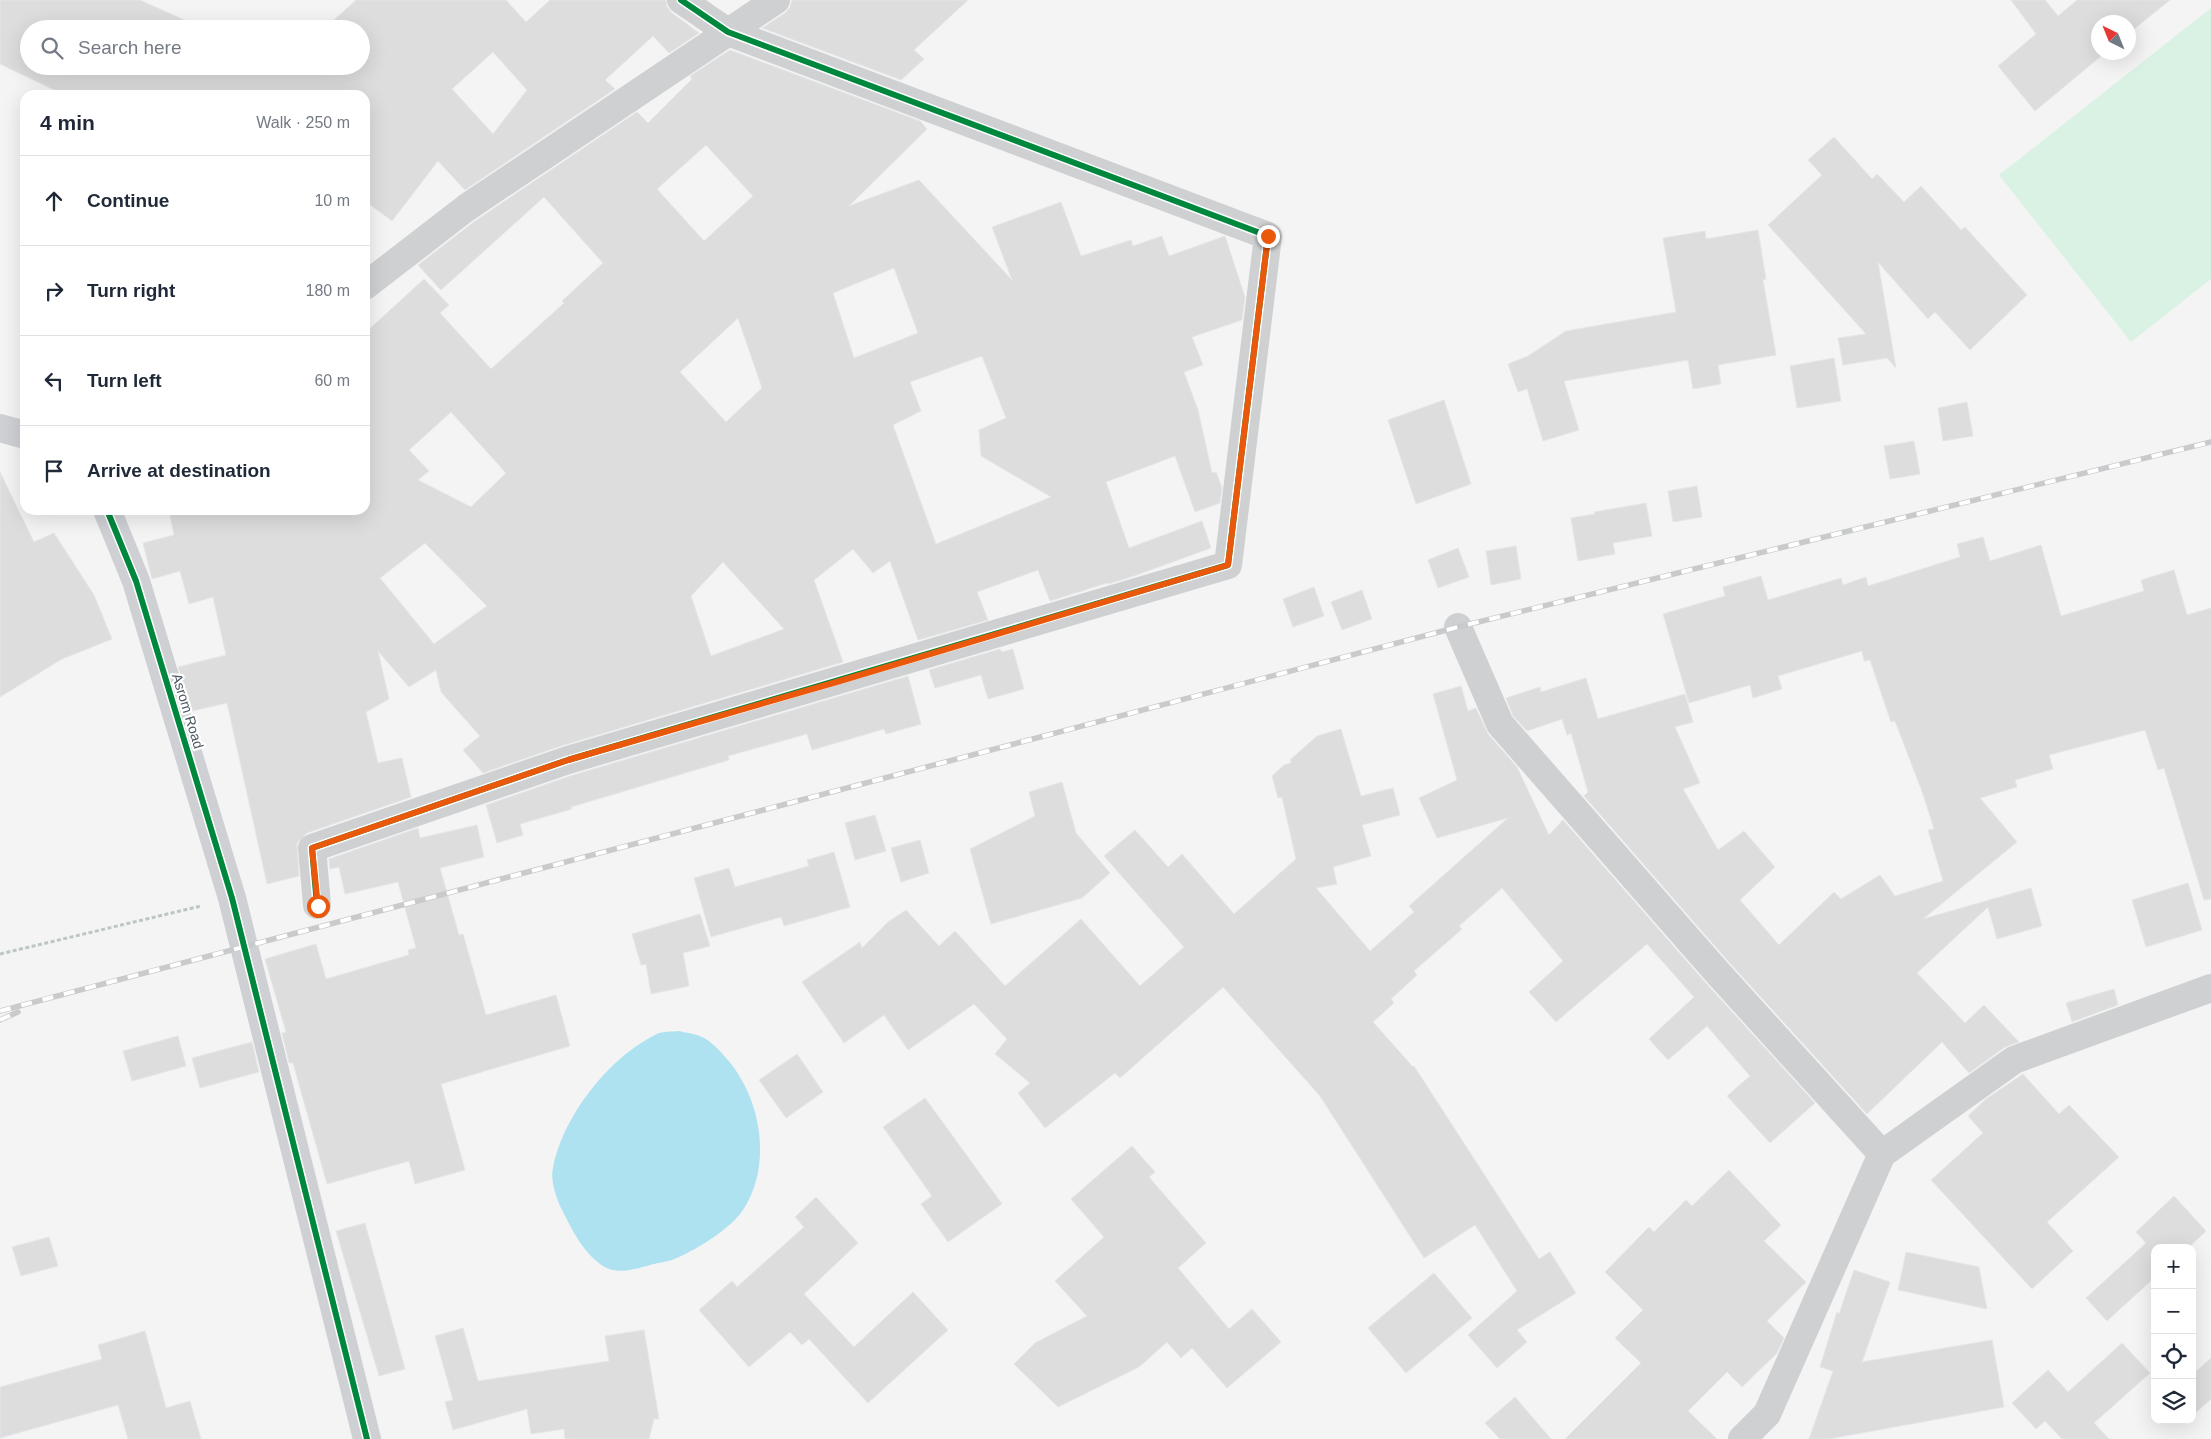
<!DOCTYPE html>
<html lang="en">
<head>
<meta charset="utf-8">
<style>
  body { margin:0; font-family:Helvetica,sans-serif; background:#f6f6f7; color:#1f2937 }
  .controls { position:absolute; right:15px; bottom:15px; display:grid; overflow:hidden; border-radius:10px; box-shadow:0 5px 20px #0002 }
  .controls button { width:45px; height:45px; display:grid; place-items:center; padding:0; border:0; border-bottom:1px solid #e0e1e3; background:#fff; color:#1f2937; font:25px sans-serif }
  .compass { position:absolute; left:2091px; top:15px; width:45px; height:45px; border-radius:50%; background:#fff; box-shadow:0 5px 20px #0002; rotate:317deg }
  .stop { position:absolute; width:15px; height:15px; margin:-11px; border:4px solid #ea580c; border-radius:50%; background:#fff }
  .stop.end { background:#ea580c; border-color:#fff; box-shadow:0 1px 5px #0008 }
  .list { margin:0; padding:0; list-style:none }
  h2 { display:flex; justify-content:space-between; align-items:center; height:65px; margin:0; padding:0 20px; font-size:21px }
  h2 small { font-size:16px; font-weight:400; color:#747a83 }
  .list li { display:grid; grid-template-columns:32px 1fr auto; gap:15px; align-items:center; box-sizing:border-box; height:90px; padding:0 20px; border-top:1px solid #e0e1e3 }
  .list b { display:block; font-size:19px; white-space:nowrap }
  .list em { font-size:16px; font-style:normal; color:#747a83 }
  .icon { flex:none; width:28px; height:28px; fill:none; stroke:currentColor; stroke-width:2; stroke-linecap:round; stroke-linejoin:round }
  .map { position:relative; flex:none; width:2211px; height:1439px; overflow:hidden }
  .search { position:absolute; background:#fff; box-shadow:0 5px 20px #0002; left:20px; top:20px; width:350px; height:55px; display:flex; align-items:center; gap:12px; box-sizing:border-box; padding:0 18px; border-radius:28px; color:#747a83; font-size:19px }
  .panel { position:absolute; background:#fff; box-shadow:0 5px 20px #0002; left:20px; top:90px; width:350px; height:425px; border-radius:15px }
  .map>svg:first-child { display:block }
  .green { fill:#d9f2e3 }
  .water { fill:#aee2f0 }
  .building { fill:#ddddde; stroke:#e5e6e7; fill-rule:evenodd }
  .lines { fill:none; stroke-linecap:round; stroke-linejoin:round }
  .path { stroke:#bcc7c4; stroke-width:3; stroke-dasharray:4 2.5; stroke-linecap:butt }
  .street { stroke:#ced0d2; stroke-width:28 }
  .secondary { stroke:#ced0d4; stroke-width:28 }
  .rail-casing { stroke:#c9cacc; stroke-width:5.5 }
  .rail { stroke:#fff; stroke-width:4; stroke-dasharray:11; stroke-linecap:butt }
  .cycleway-casing { stroke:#fff; stroke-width:9 }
  .cycleway { stroke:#00873e; stroke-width:6 }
  .route { stroke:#ea580c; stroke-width:6 }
  .labels { text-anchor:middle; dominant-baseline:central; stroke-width:4.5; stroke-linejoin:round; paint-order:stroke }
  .street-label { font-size:14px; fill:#4a5661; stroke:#fff }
</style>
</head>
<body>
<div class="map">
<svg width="2211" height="1439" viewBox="0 0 2211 1439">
  <rect width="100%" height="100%" fill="#f4f4f4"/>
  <path class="green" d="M 2211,8 L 2211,279 L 2131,342 L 1999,175 Z"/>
  <path class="water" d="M 679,1031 C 687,1033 697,1034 704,1038 C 713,1043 720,1051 727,1059 C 761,1098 773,1164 743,1210 C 731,1228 699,1248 679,1257 C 672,1261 662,1262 654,1264 C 638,1268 618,1276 603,1266 C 582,1252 572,1229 561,1208 C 556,1198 550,1179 553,1168 C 563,1116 609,1057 657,1034 C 663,1031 672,1032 679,1031 Z"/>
  <g class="building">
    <path d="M 0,0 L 140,0 L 200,27 L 29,29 L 29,66 L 361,66 L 361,29 L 324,29 L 356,0 L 506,0 L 526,22 L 550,0 L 666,0 L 667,7 L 672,13 L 699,33 L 669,53 L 653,36 L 605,80 L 615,89 L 465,190 L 438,161 L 392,221 L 365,201 L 365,95 L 65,95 L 0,64 ZM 493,52 L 527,90 L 493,134 L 452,89 Z"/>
    <path d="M 792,0 L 968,0 L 914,50 L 924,59 L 901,80 L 762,28 L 785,13 L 790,7 Z"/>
    <path d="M 2011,0 L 2045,0 L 2058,16 L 2077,0 L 2170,0 L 2128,34 L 2128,22 L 2098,22 L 2098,52 L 2106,52 L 2035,111 L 1998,66 L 2036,34 Z"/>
    <path d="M 730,50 L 920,121 L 927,129 L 849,206 L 919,180 L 1012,280 L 992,227 L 1061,202 L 1081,256 L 1131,240 L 1133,246 L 1162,236 L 1169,256 L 1225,236 L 1245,297 L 1242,320 L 1192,337 L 1203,365 L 1184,372 L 1198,410 L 1212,473 L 1216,472 L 1222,488 L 1220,503 L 1195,512 L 1175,456 L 1106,482 L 1129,548 L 1202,521 L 1211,548 L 1131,577 L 1108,584 L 1107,583 L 1050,601 L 1038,570 L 977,592 L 988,620 L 918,640 L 890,561 L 873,573 L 853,549 L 814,580 L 843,662 L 564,745 L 483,773 L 463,750 L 480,736 L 441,692 L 436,670 L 409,687 L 378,651 L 389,699 L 366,712 L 378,763 L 402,758 L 411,797 L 307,833 L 297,843 L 299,876 L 267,884 L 227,703 L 192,711 L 178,667 L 226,655 L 213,597 L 189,604 L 180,571 L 152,579 L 143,543 L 174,535 L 169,510 L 365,510 L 365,333 L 424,279 L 449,305 L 440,313 L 491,369 L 564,303 L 562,301 L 603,263 L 544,197 L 441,290 L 418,265 L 475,221 L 637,112 L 648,123 L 692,79 L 690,76 ZM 706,145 L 753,196 L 704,241 L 657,189 ZM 894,268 L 918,333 L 854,358 L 833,293 ZM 738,318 L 762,388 L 726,422 L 680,372 ZM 982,356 L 1006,418 L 979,430 L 981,456 L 1051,497 L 936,544 L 893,425 L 921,411 L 910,382 ZM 451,412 L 506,473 L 471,507 L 418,480 L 429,471 L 409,450 ZM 425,543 L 487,606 L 434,644 L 380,578 ZM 723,562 L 784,629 L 711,656 L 691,596 Z"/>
    <path d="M 1834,137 L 1872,179 L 1877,174 L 1904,202 L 1921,186 L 1961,230 L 1965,227 L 2027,295 L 1970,350 L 1935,312 L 1928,319 L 1878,262 L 1896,368 L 1887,358 L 1843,365 L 1838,338 L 1866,334 L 1768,225 L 1822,175 L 1808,160 Z"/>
    <path d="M 1758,230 L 1766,279 L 1763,280 L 1776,355 L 1718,365 L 1721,384 L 1693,389 L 1688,360 L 1564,381 L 1579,430 L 1543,441 L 1527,389 L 1518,392 L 1508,364 L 1528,356 L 1566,331 L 1676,312 L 1663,238 L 1705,231 L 1706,239 Z"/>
    <path d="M 1834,358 L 1841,401 L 1797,408 L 1790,366 Z"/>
    <path d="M 1444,400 L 1471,484 L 1416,504 L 1388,420 Z"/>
    <path d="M 1967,402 L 1973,436 L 1943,441 L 1938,408 Z"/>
    <path d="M 1914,441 L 1920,474 L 1890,479 L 1884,446 Z"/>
    <path d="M 0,472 L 34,542 L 54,533 L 94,595 L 112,639 L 62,659 L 0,697 Z"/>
    <path d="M 1697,486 L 1702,517 L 1673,522 L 1668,491 Z"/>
    <path d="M 1646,503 L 1652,536 L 1613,543 L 1615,554 L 1578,561 L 1571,518 L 1595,514 L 1594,512 Z"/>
    <path d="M 1983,537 L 1990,561 L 2041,545 L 2061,616 L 2144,591 L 2141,580 L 2174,570 L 2187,615 L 2211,608 L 2211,899 L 2204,900 L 2164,768 L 2158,770 L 2145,730 L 2049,755 L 2053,769 L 2015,780 L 2017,787 L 1980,798 L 2017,842 L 1923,919 L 2031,888 L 2042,926 L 1997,939 L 1988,907 L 1917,973 L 1965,1023 L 1984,1005 L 2019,1042 L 2005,1047 L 1969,1073 L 1942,1042 L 1867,1114 L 1728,961 L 1584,796 L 1588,792 L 1571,733 L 1567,735 L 1562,719 L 1527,731 L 1513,716 L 1506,698 L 1540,687 L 1541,692 L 1586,678 L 1598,719 L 1685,694 L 1693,722 L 1675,727 L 1700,783 L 1683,789 L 1718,850 L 1744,831 L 1775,867 L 1740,900 L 1779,945 L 1834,892 L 1841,899 L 1880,875 L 1895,896 L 1943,881 L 1928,830 L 1934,829 L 1923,794 L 1895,721 L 1891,722 L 1870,660 L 1864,661 L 1862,651 L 1778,676 L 1782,689 L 1753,698 L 1750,685 L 1689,703 L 1663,614 L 1725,596 L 1723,587 L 1761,576 L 1768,600 L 1841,578 L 1843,585 L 1866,577 L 1868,586 L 1960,557 L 1957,544 Z"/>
    <path d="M 1516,546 L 1521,579 L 1491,585 L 1486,551 Z"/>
    <path d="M 1458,548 L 1469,577 L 1438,588 L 1428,560 Z"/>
    <path d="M 1314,587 L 1324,616 L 1293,627 L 1283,599 Z"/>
    <path d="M 1362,590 L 1372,619 L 1342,630 L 1331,602 Z"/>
    <path d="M 1000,649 L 1002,652 L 1013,649 L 1024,689 L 988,699 L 981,675 L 935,688 L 929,670 Z"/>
    <path d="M 908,676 L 921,724 L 886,734 L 884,729 L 812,750 L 807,734 L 728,756 L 729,760 L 571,807 L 572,809 L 520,824 L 523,835 L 497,843 L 486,805 L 573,775 Z"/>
    <path d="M 1461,686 L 1468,711 L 1476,708 L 1488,734 L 1517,767 L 1549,835 L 1563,820 L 1704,981 L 1815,1103 L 1770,1143 L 1727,1096 L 1750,1076 L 1707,1026 L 1668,1060 L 1649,1039 L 1694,997 L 1647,944 L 1556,1022 L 1529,992 L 1563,961 L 1502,888 L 1459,926 L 1462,929 L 1414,971 L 1417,975 L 1391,999 L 1394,1003 L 1373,1022 L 1413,1067 L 1414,1066 L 1539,1259 L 1550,1252 L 1576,1293 L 1517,1330 L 1527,1342 L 1497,1368 L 1468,1335 L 1517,1291 L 1475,1225 L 1424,1258 L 1320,1096 L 1223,987 L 1120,1078 L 1115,1073 L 1045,1128 L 1018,1093 L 1030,1083 L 995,1054 L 1007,1039 L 974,1004 L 908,1050 L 884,1015 L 844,1043 L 802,982 L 860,942 L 862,948 L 888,922 L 906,910 L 939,946 L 955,931 L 1005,986 L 1081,919 L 1140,986 L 1184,947 L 1104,856 L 1135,830 L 1168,867 L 1182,854 L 1234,914 L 1296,859 L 1282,797 L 1278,798 L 1272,776 L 1284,765 L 1291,763 L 1290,760 L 1317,736 L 1341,729 L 1361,796 L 1393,788 L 1400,815 L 1362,825 L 1371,856 L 1333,867 L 1337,884 L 1316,888 L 1370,951 L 1414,912 L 1409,906 L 1508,818 L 1437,838 L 1419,798 L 1457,780 L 1433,694 Z"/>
    <path d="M 1062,782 L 1076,833 L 1110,873 L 1082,898 L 991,924 L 970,849 L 1035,816 L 1029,792 Z"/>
    <path d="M 875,815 L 886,851 L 855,860 L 845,823 Z"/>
    <path d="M 477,825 L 484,857 L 440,868 L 459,935 L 463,934 L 486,1015 L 556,995 L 570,1046 L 441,1084 L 465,1170 L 415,1184 L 409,1161 L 327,1184 L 293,1063 L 289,1063 L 282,1033 L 286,1032 L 265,959 L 316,944 L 326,979 L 409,955 L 408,950 L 416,948 L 398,882 L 345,894 L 339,867 L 330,869 L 329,859 L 418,828 L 420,838 Z"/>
    <path d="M 920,840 L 929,873 L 901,882 L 891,848 Z"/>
    <path d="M 834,852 L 850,907 L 784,926 L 781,917 L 711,937 L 694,878 L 729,868 L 735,887 L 809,866 L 807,860 Z"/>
    <path d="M 2188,883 L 2202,930 L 2146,947 L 2132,900 Z"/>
    <path d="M 700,914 L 710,946 L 683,953 L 689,986 L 651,994 L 646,964 L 641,965 L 632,934 Z"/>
    <path d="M 2114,989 L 2118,1005 L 2072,1022 L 2066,1003 Z"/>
    <path d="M 178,1036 L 186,1066 L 132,1081 L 123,1051 Z"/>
    <path d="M 252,1042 L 259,1072 L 200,1088 L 192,1058 Z"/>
    <path d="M 797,1054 L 823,1092 L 786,1118 L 759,1080 Z"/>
    <path d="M 2023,1074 L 2059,1114 L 2069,1105 L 2119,1157 L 2047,1222 L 2073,1251 L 2032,1289 L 1931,1180 L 1983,1133 L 1968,1116 L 1986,1099 Z"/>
    <path d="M 925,1098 L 1002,1204 L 948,1242 L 921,1204 L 932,1196 L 883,1127 Z"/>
    <path d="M 1132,1146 L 1155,1172 L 1149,1177 L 1206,1243 L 1178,1268 L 1229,1329 L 1252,1309 L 1281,1342 L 1227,1388 L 1192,1348 L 1181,1358 L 1167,1342 L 1139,1367 L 1058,1407 L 1014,1364 L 1035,1343 L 1087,1316 L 1055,1281 L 1104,1237 L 1071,1199 Z"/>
    <path d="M 1729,1170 L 1781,1225 L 1764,1241 L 1806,1282 L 1767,1321 L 1784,1338 L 1777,1353 L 1742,1387 L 1727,1372 L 1688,1411 L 1717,1439 L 1565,1439 L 1641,1363 L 1615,1338 L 1643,1310 L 1605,1272 L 1649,1227 L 1654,1232 L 1686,1200 L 1692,1206 Z"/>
    <path d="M 2174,1196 L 2206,1231 L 2188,1248 L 2155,1248 L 2155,1277 L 2107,1321 L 2086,1298 L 2146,1243 L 2136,1232 Z"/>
    <path d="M 816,1197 L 858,1243 L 804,1294 L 854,1347 L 913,1292 L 948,1330 L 868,1403 L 809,1339 L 802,1345 L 790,1332 L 749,1367 L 699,1310 L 732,1281 L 737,1287 L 804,1227 L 795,1217 Z"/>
    <path d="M 365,1223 L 405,1369 L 379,1376 L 336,1231 Z"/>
    <path d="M 49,1237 L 58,1266 L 21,1276 L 12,1247 Z"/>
    <path d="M 1906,1252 L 1979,1267 L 1987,1309 L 1898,1290 Z"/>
    <path d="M 1854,1270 L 1890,1282 L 1862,1362 L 1992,1340 L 2004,1407 L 1829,1439 L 1809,1439 L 1833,1371 L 1820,1367 L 1837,1312 L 1839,1314 Z"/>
    <path d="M 1434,1273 L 1472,1318 L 1406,1373 L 1368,1328 Z"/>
    <path d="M 463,1328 L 478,1381 L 609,1361 L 605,1336 L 644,1330 L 659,1419 L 654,1419 L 649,1439 L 565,1439 L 564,1429 L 531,1434 L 527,1409 L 453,1430 L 445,1402 L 453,1400 L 435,1336 Z"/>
    <path d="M 145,1331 L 166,1408 L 190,1401 L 201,1439 L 128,1439 L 118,1405 L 0,1438 L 0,1387 L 102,1359 L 98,1345 Z"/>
    <path d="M 2122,1343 L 2150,1373 L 2094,1423 L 2109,1439 L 2062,1439 L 2045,1421 L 2036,1429 L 2012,1403 L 2048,1370 L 2068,1392 Z"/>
    <path d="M 2211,1358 L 2211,1399 L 2192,1416 L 2192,1375 Z"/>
    <path d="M 1515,1397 L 1551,1439 L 1500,1439 L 1485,1423 Z"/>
  </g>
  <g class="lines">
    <path class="path" d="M 0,954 L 201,906"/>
    <g class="street">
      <path d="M 365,286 L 466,208 L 776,0"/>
      <path d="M 1458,627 L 1500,724 L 1716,971 L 1882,1154"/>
      <path d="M 317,905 L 312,848 L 568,760 L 1228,565 L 1268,236 L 728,32 L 681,0"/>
      <path d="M 1742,1439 L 1767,1414 L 1882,1154 L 2014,1060 L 2211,988"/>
    </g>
    <g class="secondary">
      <path d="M 0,428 L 25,435"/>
      <path d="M 107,510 L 136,581 L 232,898 L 367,1439"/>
    </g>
    <defs>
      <g id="rail">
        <path d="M 0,1011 L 1458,627 L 2211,442"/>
        <path d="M 0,1020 L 18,1012"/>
      </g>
    </defs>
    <use href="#rail" class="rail-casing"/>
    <use href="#rail" class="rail"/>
    <defs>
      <g id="cycleway">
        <path d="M 107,510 L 136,581 L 232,898 L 367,1439"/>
        <path d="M 317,905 L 312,848 L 568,760 L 1228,565 L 1268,236 L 728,32 L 681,0"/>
      </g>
    </defs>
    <use href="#cycleway" class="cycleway-casing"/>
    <use href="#cycleway" class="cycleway"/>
  </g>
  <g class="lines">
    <path class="route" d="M 318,906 L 312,848 L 568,760 L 840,681 L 1228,565 L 1268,236"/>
  </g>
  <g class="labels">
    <g class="street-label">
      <text transform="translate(188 711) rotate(73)">Asrom Road</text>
    </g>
  </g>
</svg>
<div class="controls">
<button>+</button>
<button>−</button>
<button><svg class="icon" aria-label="locate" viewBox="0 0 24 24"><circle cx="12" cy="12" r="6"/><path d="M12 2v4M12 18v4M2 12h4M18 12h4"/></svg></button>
<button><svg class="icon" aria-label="layers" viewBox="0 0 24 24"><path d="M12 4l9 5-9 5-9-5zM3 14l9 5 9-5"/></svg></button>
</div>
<svg class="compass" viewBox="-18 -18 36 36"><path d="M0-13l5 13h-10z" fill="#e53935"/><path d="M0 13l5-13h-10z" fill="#747a83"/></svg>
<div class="stop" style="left:318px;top:906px"></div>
<div class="stop end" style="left:1268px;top:236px"></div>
<div class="search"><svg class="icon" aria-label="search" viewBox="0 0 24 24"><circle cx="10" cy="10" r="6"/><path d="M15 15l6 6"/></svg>Search here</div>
<section class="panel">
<h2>4 min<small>Walk · 250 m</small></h2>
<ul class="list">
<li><svg class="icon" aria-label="ahead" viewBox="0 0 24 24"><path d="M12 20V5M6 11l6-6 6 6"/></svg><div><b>Continue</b></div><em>10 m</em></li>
<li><svg class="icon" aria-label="right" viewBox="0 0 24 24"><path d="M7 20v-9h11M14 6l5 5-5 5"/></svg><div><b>Turn right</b></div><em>180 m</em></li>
<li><svg class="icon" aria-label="left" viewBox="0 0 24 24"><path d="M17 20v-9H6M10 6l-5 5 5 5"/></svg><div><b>Turn left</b></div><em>60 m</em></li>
<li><svg class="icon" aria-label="arrive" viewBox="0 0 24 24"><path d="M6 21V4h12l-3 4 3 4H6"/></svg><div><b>Arrive at destination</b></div></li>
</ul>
</section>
</div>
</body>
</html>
